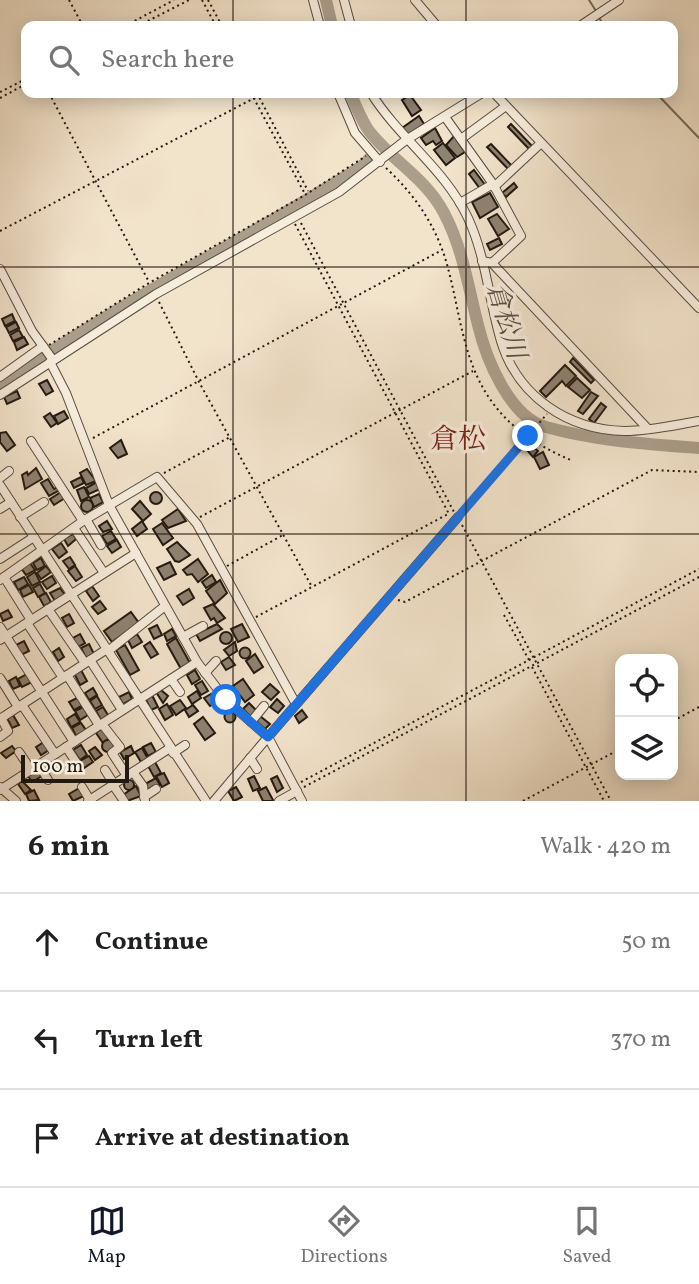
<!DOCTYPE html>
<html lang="en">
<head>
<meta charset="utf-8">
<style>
  body { margin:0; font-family:Vollkorn,"Noto Serif JP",serif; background:#f2f2f2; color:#202124 }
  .controls { position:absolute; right:21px; bottom:21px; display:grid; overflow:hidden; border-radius:14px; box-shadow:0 4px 18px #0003 }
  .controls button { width:63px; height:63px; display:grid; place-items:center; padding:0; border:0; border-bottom:2px solid #e0e0e0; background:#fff; color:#202124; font:35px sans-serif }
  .scale { position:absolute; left:21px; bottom:18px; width:108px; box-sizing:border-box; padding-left:7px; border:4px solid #221910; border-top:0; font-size:19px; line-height:24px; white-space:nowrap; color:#221910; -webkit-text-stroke:5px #f7eddd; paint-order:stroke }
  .stop { position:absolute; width:21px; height:21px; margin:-16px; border:5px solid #1a73e8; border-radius:50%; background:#fff }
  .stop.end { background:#1a73e8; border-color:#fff; box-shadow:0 2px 7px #0008 }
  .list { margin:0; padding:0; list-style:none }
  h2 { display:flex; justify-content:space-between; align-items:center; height:91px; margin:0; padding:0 28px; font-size:30px }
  h2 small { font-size:23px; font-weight:400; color:#757577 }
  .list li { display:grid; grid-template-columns:46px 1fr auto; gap:21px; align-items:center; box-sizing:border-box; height:98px; padding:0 28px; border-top:2px solid #e0e0e0 }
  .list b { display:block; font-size:26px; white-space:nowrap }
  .list em { font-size:23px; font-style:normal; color:#757577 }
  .icon { flex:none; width:38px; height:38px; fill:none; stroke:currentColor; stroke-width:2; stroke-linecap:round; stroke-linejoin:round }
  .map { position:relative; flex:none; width:699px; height:801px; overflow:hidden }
  .search { position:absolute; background:#fff; box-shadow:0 4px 18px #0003; left:21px; right:21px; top:21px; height:77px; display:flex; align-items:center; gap:18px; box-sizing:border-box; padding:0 24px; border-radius:14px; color:#757577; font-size:26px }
  .sheet { height:385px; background:#fff }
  nav { display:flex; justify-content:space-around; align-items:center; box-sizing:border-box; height:98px; border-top:2px solid #e0e0e0; background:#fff; font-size:19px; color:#757577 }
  nav a { display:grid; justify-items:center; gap:4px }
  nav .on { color:#111827 }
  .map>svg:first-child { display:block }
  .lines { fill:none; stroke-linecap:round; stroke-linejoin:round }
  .stream { stroke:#74695a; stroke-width:2 }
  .river { stroke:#ab9e8b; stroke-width:12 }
  .building { fill:#8e8271; stroke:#221910; stroke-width:2 }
  .minor-casing { stroke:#564c3f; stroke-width:10 }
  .path { stroke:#221910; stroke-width:2; stroke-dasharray:2 3.5; stroke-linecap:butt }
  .minor { stroke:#f7eddd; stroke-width:8 }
  .route { stroke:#1a73e8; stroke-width:9 }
  .grid { fill:none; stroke:#221910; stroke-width:2; stroke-opacity:0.55 }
  .labels { text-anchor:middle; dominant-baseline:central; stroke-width:7; stroke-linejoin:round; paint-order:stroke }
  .water-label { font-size:26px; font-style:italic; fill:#594e41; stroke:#f7eddd }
  .quarter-label { font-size:28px; fill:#7a1f14; stroke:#f7eddd }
</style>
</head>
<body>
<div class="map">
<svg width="699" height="801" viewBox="0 0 699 801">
  <rect width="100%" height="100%" fill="#f2e3cb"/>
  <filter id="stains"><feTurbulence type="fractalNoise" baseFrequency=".00286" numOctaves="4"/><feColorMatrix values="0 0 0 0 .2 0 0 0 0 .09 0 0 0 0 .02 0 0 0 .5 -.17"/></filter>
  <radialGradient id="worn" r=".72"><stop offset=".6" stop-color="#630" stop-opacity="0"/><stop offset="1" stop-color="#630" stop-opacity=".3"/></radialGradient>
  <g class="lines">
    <g class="stream">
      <path d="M 589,0 L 596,11"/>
      <path d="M 598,16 L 604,26"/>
      <path d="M 656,93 L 699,138"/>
    </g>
    <g class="river">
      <path d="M 326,0 L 332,26"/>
      <path d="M 350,93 C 356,105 361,120 369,131 C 392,161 426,178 444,213 C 463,249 468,286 478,325 C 486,358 509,417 546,427 C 596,441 648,444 699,448"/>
      <path d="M 0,386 C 115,304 243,241 362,166 L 370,158"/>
    </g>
  </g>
  <g class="building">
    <path d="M 410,95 L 421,110 L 412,116 L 402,100 Z"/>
    <path d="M 419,116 L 424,124 L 407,136 L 402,128 Z"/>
    <path d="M 511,124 L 533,147 L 530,150 L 508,127 Z"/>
    <path d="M 435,128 L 442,141 L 436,145 L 433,141 L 426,145 L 421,138 Z"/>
    <path d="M 454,136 L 465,152 L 457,157 L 446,145 Z"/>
    <path d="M 443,143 L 455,158 L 446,165 L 434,150 Z"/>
    <path d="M 491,144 L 513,167 L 510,171 L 487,147 Z"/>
    <path d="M 474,170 L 486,186 L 481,190 L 469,174 Z"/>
    <path d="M 514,183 L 517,187 L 506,197 L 502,193 Z"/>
    <path d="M 490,193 L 498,207 L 480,218 L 472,202 Z"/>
    <path d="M 497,214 L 509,229 L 498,236 L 488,219 Z"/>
    <path d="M 499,238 L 502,244 L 490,250 L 487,244 Z"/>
    <path d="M 12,314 L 15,321 L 5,326 L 2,319 Z"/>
    <path d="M 16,322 L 19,328 L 9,333 L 6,327 Z"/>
    <path d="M 19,330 L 23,337 L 13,341 L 10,335 Z"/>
    <path d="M 24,337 L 28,344 L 17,350 L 14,342 Z"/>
    <path d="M 573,358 L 594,380 L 591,383 L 570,362 Z"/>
    <path d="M 565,365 L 576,376 L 566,386 L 562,381 L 546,397 L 540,391 Z"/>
    <path d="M 577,378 L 590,390 L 582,398 L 568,387 Z"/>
    <path d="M 47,380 L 53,391 L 46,395 L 39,384 Z"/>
    <path d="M 17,391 L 20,398 L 7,404 L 4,397 Z"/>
    <path d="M 591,392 L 598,396 L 583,414 L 578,411 Z"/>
    <path d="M 601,403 L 606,407 L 594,423 L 589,419 Z"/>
    <path d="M 64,411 L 68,418 L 58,424 L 54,416 Z"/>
    <path d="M 50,413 L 57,423 L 51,427 L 44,417 Z"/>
    <path d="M 6,432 L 15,445 L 7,451 L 0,442 L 0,433 Z"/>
    <path d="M 121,440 L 127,454 L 118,458 L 110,448 Z"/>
    <path d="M 530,444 L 538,451 L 533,457 L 526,449 Z"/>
    <path d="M 543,452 L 549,465 L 540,469 L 534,457 Z"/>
    <path d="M 36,468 L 42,479 L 25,489 L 22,475 L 27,472 L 28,475 Z"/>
    <path d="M 87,469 L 96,481 L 86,485 L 80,473 Z"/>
    <path d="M 81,477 L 84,483 L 74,488 L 71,482 Z"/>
    <path d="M 48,479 L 54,489 L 58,487 L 60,490 L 49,496 L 41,483 Z"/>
    <path d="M 97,482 L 100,489 L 89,494 L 86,488 Z"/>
    <path d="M 84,487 L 89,497 L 81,501 L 77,490 Z"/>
    <path d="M 61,492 L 65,498 L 54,505 L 50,499 Z"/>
    <circle cx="156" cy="498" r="6"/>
    <path d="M 99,494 L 103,502 L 94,507 L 90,498 Z"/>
    <circle cx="87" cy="506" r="6"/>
    <path d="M 140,501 L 151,514 L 143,521 L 132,509 Z"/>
    <path d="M 178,509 L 186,521 L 168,528 L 162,520 Z"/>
    <path d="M 107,521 L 112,529 L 103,532 L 99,526 Z"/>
    <path d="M 142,521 L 147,529 L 137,536 L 132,529 Z"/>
    <path d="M 162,523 L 173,538 L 163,545 L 153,529 Z"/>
    <path d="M 111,531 L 116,539 L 107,544 L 102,536 Z"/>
    <path d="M 73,534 L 76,539 L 68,546 L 64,539 Z"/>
    <path d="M 117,540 L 121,547 L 112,553 L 107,546 Z"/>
    <path d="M 177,542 L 190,555 L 179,562 L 175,561 L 167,549 Z"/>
    <path d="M 61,543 L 67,552 L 59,558 L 52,549 Z"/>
    <path d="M 70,557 L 75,565 L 69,569 L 63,561 Z"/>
    <path d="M 41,558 L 45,566 L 37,570 L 33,563 Z"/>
    <path d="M 198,559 L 208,574 L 198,582 L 192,574 L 187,575 L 183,570 Z"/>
    <path d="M 170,562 L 176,574 L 164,580 L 157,568 Z"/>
    <path d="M 30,563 L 35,570 L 26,575 L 21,568 Z"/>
    <path d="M 46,566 L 51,572 L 41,579 L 37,573 Z"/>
    <path d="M 75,566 L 82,577 L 76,581 L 68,571 Z"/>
    <path d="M 35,572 L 40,582 L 32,586 L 27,577 Z"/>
    <path d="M 212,575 L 216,582 L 206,588 L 202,582 Z"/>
    <path d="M 52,576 L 56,583 L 47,589 L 42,582 Z"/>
    <path d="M 24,577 L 28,584 L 18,590 L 14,582 Z"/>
    <path d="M 220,580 L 227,593 L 215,604 L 206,591 Z"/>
    <path d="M 40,584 L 45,593 L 38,597 L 33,588 Z"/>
    <path d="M 29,585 L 33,592 L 23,597 L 20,590 Z"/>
    <path d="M 92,586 L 99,596 L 93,601 L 86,591 Z"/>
    <path d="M 60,588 L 65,595 L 55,601 L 50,593 Z"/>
    <path d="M 189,589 L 194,598 L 183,605 L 177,596 Z"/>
    <path d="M 46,593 L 51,602 L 44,606 L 39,597 Z"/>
    <path d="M 100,601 L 106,609 L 98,614 L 92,607 Z"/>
    <path d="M 213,604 L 225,618 L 217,623 L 214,618 L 211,620 L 204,608 Z"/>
    <path d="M 8,610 L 12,617 L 3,621 L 0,614 Z"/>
    <path d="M 131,612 L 139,623 L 112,642 L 104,631 Z"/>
    <path d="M 69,614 L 74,623 L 67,627 L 62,618 Z"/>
    <path d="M 217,624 L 222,629 L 200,641 L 196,634 Z"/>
    <path d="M 242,624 L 249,637 L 238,642 L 231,629 Z"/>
    <path d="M 157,625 L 162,635 L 154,639 L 149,629 Z"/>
    <path d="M 172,629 L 176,636 L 167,641 L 164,634 Z"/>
    <circle cx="226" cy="638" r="6"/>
    <path d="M 80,634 L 85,643 L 78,647 L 73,638 Z"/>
    <path d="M 137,634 L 142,642 L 132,648 L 128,640 Z"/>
    <path d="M 176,638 L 190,663 L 181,669 L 167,644 Z"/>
    <path d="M 24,641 L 29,651 L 21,655 L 16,645 Z"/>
    <path d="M 150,642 L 158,654 L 151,658 L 144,646 Z"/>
    <path d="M 235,642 L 237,651 L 229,656 L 224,650 Z"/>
    <path d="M 89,644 L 94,654 L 86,658 L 81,648 Z"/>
    <path d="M 125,645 L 139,670 L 130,675 L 116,650 Z"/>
    <circle cx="245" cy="653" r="5.5"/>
    <path d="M 59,648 L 64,657 L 58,661 L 53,652 Z"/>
    <path d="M 255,654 L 263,667 L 254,673 L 246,661 Z"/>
    <path d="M 229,657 L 235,665 L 226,670 L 221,662 Z"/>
    <path d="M 81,670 L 87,681 L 80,685 L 74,673 Z"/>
    <path d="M 195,670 L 200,679 L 192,684 L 187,675 Z"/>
    <path d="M 27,674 L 32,682 L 22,687 L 18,679 Z"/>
    <path d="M 16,677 L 20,686 L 13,689 L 9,681 Z"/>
    <path d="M 243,679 L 254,695 L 245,702 L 233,686 Z"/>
    <path d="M 202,681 L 208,691 L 201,695 L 195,685 Z"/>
    <path d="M 270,684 L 279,692 L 271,700 L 262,692 Z"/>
    <path d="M 93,688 L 97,695 L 89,700 L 85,693 Z"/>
    <path d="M 161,690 L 168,696 L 163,703 L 156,692 Z"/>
    <path d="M 197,691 L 201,698 L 192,704 L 188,697 Z"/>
    <path d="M 129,692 L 132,699 L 123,704 L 119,697 Z"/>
    <path d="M 211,694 L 217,702 L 210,706 L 204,698 Z"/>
    <path d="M 152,695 L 158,707 L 151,710 L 145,698 Z"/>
    <path d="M 97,696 L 102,705 L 95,709 L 90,701 Z"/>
    <path d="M 79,697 L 83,705 L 74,710 L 69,702 Z"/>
    <path d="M 277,699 L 284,706 L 278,713 L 270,707 Z"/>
    <path d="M 180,700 L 186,708 L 176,715 L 170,706 Z"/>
    <path d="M 249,703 L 257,711 L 251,717 L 243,709 Z"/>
    <path d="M 167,704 L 173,715 L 165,720 L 159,709 Z"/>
    <path d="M 193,705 L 198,711 L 189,717 L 185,710 Z"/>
    <path d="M 83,707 L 88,715 L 80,720 L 75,711 Z"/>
    <path d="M 103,707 L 108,715 L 101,720 L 96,711 Z"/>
    <path d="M 302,710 L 307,717 L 299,723 L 295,716 Z"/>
    <circle cx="230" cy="717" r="5.5"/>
    <path d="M 75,714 L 80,722 L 71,727 L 67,719 Z"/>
    <path d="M 13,715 L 19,725 L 12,728 L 7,718 Z"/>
    <path d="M 260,716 L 270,724 L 265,729 L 256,721 Z"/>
    <path d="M 203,717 L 215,733 L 205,740 L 194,724 Z"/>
    <path d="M 81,723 L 86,730 L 76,736 L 72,728 Z"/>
    <path d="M 102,728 L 109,738 L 103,743 L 96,733 Z"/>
    <circle cx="108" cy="746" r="6"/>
    <path d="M 44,742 L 49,750 L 41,755 L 36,747 Z"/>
    <path d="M 151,743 L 156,752 L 148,756 L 143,747 Z"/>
    <path d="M 81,745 L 87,755 L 80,760 L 73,750 Z"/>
    <path d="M 12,746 L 16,751 L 6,758 L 1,753 Z"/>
    <path d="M 131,746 L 134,753 L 124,759 L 120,752 Z"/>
    <path d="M 95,747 L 102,755 L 95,760 L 89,751 Z"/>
    <path d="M 142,748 L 148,759 L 141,762 L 135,752 Z"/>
    <path d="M 89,756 L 93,762 L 84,768 L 80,761 Z"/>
    <path d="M 155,762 L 161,773 L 154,777 L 148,766 Z"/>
    <path d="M 38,770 L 42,776 L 32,782 L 28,776 Z"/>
    <path d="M 164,773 L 169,783 L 162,787 L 156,776 Z"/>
    <path d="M 254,776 L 260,788 L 253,791 L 248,779 Z"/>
    <path d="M 277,776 L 283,788 L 277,792 L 271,779 Z"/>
    <path d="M 156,778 L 160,785 L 149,791 L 145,784 Z"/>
    <circle cx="129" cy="785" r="5"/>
    <path d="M 22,781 L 31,790 L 25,794 L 18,784 Z"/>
    <path d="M 136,786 L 141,796 L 127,801 L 123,795 Z"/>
    <path d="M 81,787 L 86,795 L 73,801 L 69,794 Z"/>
    <path d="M 236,787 L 242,797 L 234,801 L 228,791 Z"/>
    <path d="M 266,787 L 273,800 L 272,801 L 263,801 L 258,791 Z"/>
    <path d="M 34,790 L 39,800 L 29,801 L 26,794 Z"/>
  </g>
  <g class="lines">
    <defs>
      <g id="minor">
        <path d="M 313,0 L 320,26"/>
        <path d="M 344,0 L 351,26"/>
        <path d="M 415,0 L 437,26"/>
        <path d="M 580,26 L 619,0"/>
        <path d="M 338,93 L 355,133 L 380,162"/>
        <path d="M 371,93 C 399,138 445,169 468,218 C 486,257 489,301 501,341 C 518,397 568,430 625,431 C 650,431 675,425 699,421"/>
        <path d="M 494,93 L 699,308"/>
        <path d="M 445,117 L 493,184 L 521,236 L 492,263"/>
        <path d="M 461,139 L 506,106"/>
        <path d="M 494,187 L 541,143"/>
        <path d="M 460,203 L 493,184"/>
        <path d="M 482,261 L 492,263 L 648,429"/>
        <path d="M 0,269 L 32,331 L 53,360"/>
        <path d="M 50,362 L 66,393 L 109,505 L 197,662 L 226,700 L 268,737 L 458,517"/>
        <path d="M 0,377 L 43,346"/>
        <path d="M 0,395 L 156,294 L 339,192 L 406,140 L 482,93"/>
        <path d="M 31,441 L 83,521"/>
        <path d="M 0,478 L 9,471"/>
        <path d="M 0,485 L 206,801"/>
        <path d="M 0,509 L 11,502"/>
        <path d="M 20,517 L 44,502"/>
        <path d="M 86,519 L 101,545"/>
        <path d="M 74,528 L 104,573"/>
        <path d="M 0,559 L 34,537"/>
        <path d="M 4,577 L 31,620"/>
        <path d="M 0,580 L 83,521 L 157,477 L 197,524 L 296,704"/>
        <path d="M 48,609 L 85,663"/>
        <path d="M 27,623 L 63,678"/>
        <path d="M 0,627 L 74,742"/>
        <path d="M 183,637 L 203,626"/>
        <path d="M 0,640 L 136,553"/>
        <path d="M 108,651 L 165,606"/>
        <path d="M 90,660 L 122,710"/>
        <path d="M 205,673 L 216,661"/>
        <path d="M 67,675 L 99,725"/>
        <path d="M 0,678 L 18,707"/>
        <path d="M 171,679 L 180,692"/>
        <path d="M 22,705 L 55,754"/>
        <path d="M 0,719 L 107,649"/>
        <path d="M 251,722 L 264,706"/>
        <path d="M 102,724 L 120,747 L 112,753 L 127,776"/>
        <path d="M 0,737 L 8,731 L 1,718"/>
        <path d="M 66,747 L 76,762"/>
        <path d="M 19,752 L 31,770"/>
        <path d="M 173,753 L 185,745"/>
        <path d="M 250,758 L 257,769"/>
        <path d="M 39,765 L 48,780"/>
        <path d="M 105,770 L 114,784"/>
        <path d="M 133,772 L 143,786 L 145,801"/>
        <path d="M 113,785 L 124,801"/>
        <path d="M 0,787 L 16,801"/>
        <path d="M 82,787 L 90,800"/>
        <path d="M 0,790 L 197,662"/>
        <path d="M 144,797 L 156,789"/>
        <path d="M 88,801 L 170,748"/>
        <path d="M 214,801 L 268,737 L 302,801"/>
        <path d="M 279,801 L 297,791"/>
      </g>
    </defs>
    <use href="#minor" class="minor-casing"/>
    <g class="path">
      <path d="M 69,0 L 83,26"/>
      <path d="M 202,0 L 216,26"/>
      <path d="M 208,0 L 222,26"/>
      <path d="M 125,26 L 174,0"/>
      <path d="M 138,26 L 189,0"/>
      <path d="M 0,92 L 26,79"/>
      <path d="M 49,93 L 149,282"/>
      <path d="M 251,93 L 305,194"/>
      <path d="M 257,93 L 308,191"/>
      <path d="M 0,98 L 26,84"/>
      <path d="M 386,168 C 414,194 435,224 446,261 C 460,309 462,361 492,402 C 512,430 542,448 573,461"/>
      <path d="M 301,223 L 454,512"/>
      <path d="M 295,224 L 449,514"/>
      <path d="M 0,231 L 264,93"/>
      <path d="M 159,302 L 199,382 L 312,587"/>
      <path d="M 49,345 L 149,283 L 305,195 L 366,156"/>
      <path d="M 93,438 L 442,250"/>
      <path d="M 164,473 L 230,437"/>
      <path d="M 464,510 L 547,414"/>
      <path d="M 200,517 L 473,371"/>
      <path d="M 462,525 L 611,801"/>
      <path d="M 227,566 L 283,535"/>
      <path d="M 398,600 L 405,602 L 652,470 L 699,472"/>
      <path d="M 504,615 L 529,660"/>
      <path d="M 256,617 L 448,514"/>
      <path d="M 532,667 L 604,801"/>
      <path d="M 673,721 L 699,707"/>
      <path d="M 301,782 L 699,569"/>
      <path d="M 304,787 L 699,577"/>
      <path d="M 523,801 L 620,749"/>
    </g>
    <use href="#minor" class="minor"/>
  </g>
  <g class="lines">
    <path class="route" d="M 226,700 L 268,737 L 528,436"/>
  </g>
  <path class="grid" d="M 233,0 L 233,26M 466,0 L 466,26M 233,93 L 233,801M 466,93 L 466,801M 0,267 L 699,267M 0,534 L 699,534"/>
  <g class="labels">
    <g class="water-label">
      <text transform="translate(505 321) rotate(73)">倉松川</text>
    </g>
    <g class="quarter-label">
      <text x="458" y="440">倉松</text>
    </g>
  </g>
  <rect width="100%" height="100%" filter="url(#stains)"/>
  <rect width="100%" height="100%" fill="url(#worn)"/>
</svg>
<div class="controls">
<button><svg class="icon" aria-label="locate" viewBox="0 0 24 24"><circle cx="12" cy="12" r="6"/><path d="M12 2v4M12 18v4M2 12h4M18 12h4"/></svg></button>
<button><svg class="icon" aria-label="layers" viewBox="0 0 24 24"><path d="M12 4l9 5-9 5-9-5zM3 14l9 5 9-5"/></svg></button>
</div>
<div class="scale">100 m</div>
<div class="stop" style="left:226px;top:700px"></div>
<div class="stop end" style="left:528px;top:436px"></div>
<div class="search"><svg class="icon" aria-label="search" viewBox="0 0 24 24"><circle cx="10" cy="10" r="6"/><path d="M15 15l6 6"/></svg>Search here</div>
</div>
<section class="sheet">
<h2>6 min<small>Walk · 420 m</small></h2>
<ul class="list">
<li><svg class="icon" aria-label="ahead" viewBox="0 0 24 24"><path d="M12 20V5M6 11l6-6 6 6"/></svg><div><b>Continue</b></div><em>50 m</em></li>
<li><svg class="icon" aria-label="left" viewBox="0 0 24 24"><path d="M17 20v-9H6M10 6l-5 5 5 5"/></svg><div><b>Turn left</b></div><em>370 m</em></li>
<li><svg class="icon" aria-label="arrive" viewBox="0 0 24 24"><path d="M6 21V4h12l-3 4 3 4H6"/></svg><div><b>Arrive at destination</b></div></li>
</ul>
</section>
<nav>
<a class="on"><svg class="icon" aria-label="map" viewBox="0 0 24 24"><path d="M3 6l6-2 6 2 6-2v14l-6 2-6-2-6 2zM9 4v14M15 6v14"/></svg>Map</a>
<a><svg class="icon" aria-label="directions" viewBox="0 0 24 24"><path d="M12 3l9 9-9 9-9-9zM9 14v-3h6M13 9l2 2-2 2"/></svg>Directions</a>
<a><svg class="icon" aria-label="saved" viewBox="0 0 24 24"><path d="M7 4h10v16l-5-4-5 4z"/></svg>Saved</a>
</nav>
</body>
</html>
